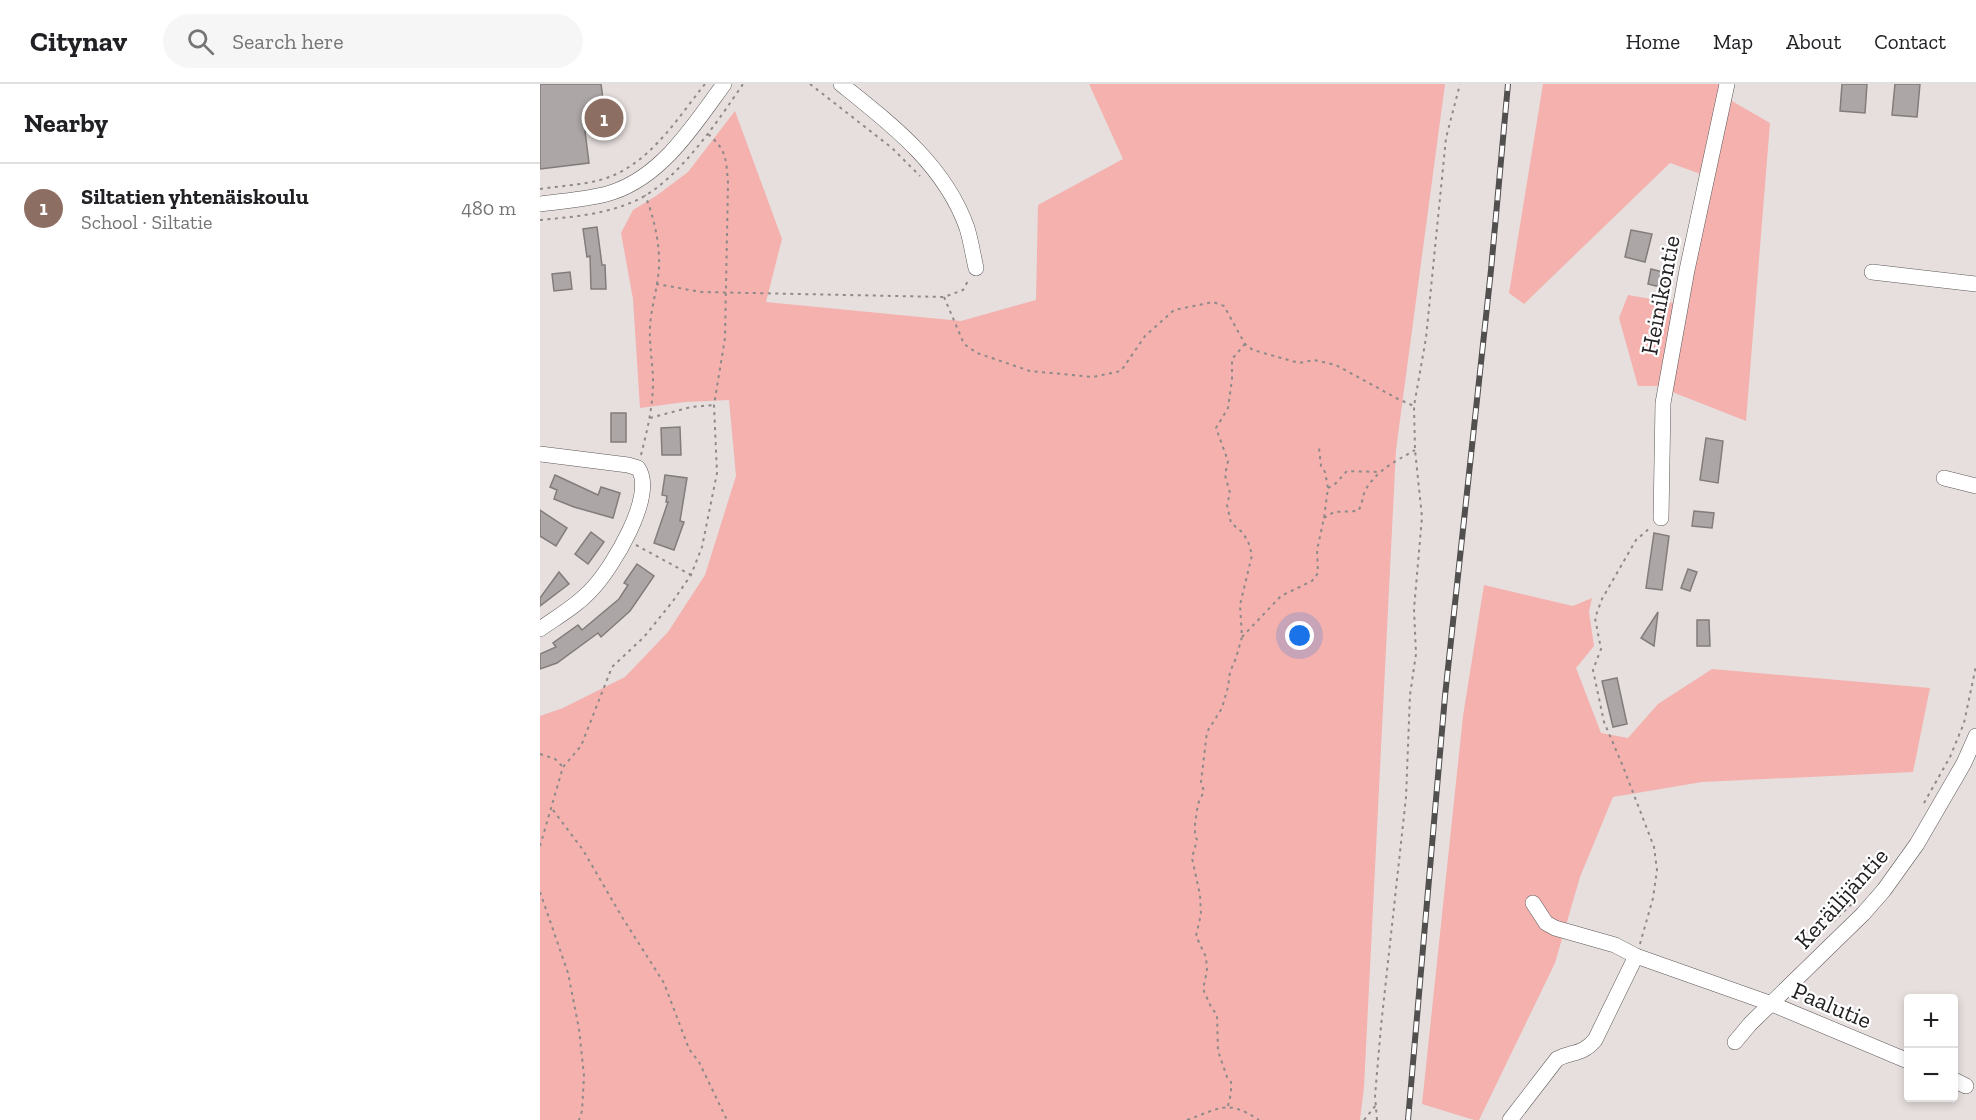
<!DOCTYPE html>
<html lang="en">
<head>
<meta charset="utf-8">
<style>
  body { margin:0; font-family:"Zilla Slab",serif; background:#f6f6f6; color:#202124 }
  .controls { position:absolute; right:18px; bottom:18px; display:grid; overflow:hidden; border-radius:6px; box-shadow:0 3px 9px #0003 }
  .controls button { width:54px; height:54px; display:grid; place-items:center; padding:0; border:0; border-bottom:2px solid #e0e0e0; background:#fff; color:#202124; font:30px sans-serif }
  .you { position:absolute; left:760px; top:552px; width:21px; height:21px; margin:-15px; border:4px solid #fff; border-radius:50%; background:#1a73e8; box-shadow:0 0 0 9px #1a73e833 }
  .badge { display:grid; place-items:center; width:39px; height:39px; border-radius:50%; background:#27707a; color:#fff; font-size:20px; font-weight:700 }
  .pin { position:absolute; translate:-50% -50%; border:3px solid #fff; box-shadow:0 2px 6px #0006 }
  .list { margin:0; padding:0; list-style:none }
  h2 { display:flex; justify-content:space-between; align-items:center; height:78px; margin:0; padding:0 24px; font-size:26px }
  h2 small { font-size:20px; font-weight:400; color:#757577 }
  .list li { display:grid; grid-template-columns:39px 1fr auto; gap:18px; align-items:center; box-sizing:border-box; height:90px; padding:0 24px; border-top:2px solid #e0e0e0 }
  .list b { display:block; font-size:22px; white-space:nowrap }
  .list p { margin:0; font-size:20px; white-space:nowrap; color:#757577 }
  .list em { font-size:20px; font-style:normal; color:#757577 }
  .icon { flex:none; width:33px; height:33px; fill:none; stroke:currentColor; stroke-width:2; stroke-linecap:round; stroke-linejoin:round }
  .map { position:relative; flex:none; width:1436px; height:1036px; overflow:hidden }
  header { display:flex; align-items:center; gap:36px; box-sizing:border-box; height:84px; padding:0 30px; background:#fff; border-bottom:2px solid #e0e0e0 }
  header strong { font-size:28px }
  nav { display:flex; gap:33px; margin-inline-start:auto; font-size:21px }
  .search { width:420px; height:54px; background:#f6f6f6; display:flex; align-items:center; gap:15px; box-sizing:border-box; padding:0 21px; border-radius:33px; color:#757577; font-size:22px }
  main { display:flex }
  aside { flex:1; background:#fff }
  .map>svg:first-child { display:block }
  .green { fill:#f4b1ad }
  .building { fill:#ada6a6; stroke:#827c7b; stroke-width:1.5 }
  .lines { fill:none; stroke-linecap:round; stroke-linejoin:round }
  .minor-casing { stroke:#5e5858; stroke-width:16 }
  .path { stroke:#8e8a89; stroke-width:2; stroke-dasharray:3 4.5; stroke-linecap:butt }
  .minor { stroke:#fff; stroke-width:15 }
  .rail-casing { stroke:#524f4f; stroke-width:6 }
  .rail { stroke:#fff; stroke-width:4; stroke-dasharray:11; stroke-linecap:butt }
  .labels { text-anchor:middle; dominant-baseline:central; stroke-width:4.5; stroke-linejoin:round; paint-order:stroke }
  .street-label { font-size:24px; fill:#232121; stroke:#fff }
</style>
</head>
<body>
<header>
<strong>Citynav</strong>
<div class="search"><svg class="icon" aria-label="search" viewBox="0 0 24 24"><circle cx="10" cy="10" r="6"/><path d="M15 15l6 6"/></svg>Search here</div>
<nav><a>Home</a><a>Map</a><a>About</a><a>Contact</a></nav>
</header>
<main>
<aside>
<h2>Nearby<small></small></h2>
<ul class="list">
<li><span class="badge" style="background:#8d6e63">1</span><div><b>Siltatien yhtenäiskoulu</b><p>School · Siltatie</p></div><em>480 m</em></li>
</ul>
</aside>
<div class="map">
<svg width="1436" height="1036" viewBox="0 0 1436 1036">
  <rect width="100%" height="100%" fill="#e6dfde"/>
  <g class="green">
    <path d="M 549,0 L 905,0 L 856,366 L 824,1003 L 820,1036 L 0,1036 L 0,632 L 23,624 L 85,593 L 128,548 L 165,491 L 196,392 L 189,316 L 145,318 L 100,324 L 93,215 L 81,149 L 93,126 L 116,112 L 148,88 L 195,27 L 242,155 L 226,218 L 421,237 L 496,216 L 498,121 L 583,75 Z"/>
    <path d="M 1003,0 L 1180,0 L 1178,9 L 1230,39 L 1206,337 L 1117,302 L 1098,302 L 1079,234 L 1088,211 L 1146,221 L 1172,94 L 1130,79 L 984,220 L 969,209 Z"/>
    <path d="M 944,501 L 1033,522 L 1052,514 L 1049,528 L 1054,562 L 1036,584 L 1061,649 L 1088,654 L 1118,620 L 1172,585 L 1390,604 L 1373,688 L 1162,698 L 1073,713 L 1040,793 L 1015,879 L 939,1036 L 934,1036 L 882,1020 L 923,632 Z"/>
  </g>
  <g class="building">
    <path d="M 0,0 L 61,0 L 67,45 L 45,47 L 49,79 L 0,85 Z"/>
    <path d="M 1302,0 L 1327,0 L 1325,29 L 1300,27 Z"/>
    <path d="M 1355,0 L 1380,0 L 1377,33 L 1352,31 Z"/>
    <path d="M 57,143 L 62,181 L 65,181 L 66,205 L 51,205 L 50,172 L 47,173 L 43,145 Z"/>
    <path d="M 1091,146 L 1112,150 L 1105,178 L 1085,173 Z"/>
    <path d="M 1111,185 L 1127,189 L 1124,204 L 1108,200 Z"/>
    <path d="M 30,188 L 32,205 L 14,207 L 12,190 Z"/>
    <rect x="71" y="329" width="15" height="29"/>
    <path d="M 140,343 L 141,371 L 122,371 L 121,344 Z"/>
    <path d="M 1166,354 L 1183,357 L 1178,399 L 1160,396 Z"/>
    <path d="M 15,391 L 58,411 L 61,403 L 80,409 L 73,434 L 34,423 L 14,415 L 17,406 L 10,403 Z"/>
    <path d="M 125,391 L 147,394 L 140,437 L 144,438 L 134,466 L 114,459 L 128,418 L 126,418 L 127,412 L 122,411 Z"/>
    <path d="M 0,426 L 27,444 L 16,462 L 0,452 Z"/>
    <path d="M 1154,427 L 1174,429 L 1172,444 L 1152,442 Z"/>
    <path d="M 51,448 L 64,458 L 48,480 L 35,470 Z"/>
    <path d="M 1114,449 L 1129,452 L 1122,506 L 1106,504 Z"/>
    <path d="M 97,480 L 114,492 L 90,527 L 61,553 L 58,549 L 17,579 L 0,585 L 0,570 L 16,563 L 13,559 L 38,541 L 42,546 L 79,515 L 88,501 L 84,499 Z"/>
    <path d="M 1148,485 L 1157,488 L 1150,507 L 1141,504 Z"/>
    <path d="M 19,488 L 29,500 L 0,522 L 0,514 Z"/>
    <path d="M 1118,528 L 1114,562 L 1101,554 Z"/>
    <path d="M 1157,536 L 1169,536 L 1170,562 L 1157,562 Z"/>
    <path d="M 1077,594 L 1087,640 L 1073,643 L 1062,597 Z"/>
  </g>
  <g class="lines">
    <defs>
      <g id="minor">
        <path d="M 301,0 C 351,40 405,81 427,144 C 431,157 433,171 436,184"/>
        <path d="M 0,120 C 21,117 54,115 73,108 C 123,91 154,41 184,0"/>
        <path d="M 1332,188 L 1436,200"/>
        <path d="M 0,370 L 88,381 L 98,384 C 117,411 72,484 52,505 C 38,521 17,533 0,545"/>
        <path d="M 1404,394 L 1436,402"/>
        <path d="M 1121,434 L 1123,319 L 1147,186 L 1187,0"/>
        <path d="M 993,819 L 1006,839 L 1015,844 L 1075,861 L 1096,872 L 1232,920 L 1368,977"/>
        <path d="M 1195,958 L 1210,940 L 1323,830 L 1344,806 L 1377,760 L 1424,679 L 1436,652"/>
        <path d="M 1414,996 L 1426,1002"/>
        <path d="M 970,1036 L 1017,975 C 1033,967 1042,971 1055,956 L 1096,872"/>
      </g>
    </defs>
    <use href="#minor" class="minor-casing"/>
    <g class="path">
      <path d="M 270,0 L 352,64 L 380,92"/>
      <path d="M 0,105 C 20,102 41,101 60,96 C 108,83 136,36 165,0"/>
      <path d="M 0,136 C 33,133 69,130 99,115 C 139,95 178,37 203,0"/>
      <path d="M 116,200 L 162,208 L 404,213 L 423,206 L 429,195"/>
      <path d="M 404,213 L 424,260 L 437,269 L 490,287 L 553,293 L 581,287 L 605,252 L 634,226 L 673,218 L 684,222 L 705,260 L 713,266 L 759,279 L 774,276 L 796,281 L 858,315 L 874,322"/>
      <path d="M 110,334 L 151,323 L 174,321"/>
      <path d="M 101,371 C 107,347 113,323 113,298 C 113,280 109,261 110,243 C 111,223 118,203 119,183 C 120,160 114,133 105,111"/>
      <path d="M 788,404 L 795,400 L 807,387 L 838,388"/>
      <path d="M 784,434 L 794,428 L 818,427 C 823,420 822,412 826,405 C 837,386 856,377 875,366"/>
      <path d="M 96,461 L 151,491"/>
      <path d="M 702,553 L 741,512 L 772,497 L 778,489 L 777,466 L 784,434 L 788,404 L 785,388 L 781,382 L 779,364"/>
      <path d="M 0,670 L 15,675 L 23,683"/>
      <path d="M 1384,719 L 1410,673 L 1424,639 L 1436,582"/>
      <path d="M 13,726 L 43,766 L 82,833 L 124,899 L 149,965 L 159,978 L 187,1036"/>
      <path d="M 0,762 L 23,683 L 41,662 L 72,583 L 104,553 L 133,517 L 151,491 L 162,463 L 177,389 L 174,321 L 185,254 L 188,99 C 186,75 187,66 167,49"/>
      <path d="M 0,808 L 28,889 L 39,945 L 44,992 L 42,1027 L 39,1036"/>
      <path d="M 1293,838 L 1315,817"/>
      <path d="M 1100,860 L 1113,814 L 1117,786 L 1114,763 L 1082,680 L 1064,638 L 1053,586 L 1061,565 L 1055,534 L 1062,515 L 1096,456 L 1111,443"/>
      <path d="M 688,1022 L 691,1009 L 691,998 L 687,993 L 678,967 L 677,931 L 671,923 L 663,905 L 667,887 L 666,873 L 656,852 L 661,830 L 660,811 L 652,774 L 657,756 L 655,751 L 655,740 L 658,720 L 664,707 L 661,698 L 667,648 L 682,624 L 688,603 L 690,588 L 696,574 L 702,553 L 700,521 L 712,471 L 708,457 L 702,448 L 691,439 L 687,421 L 690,409 L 685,391 L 688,377 L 676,344 L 688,324 L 692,295 L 692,275 L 705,260"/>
      <path d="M 647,1036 C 681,1024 687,1015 719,1036"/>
      <path d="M 824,1036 L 836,1021"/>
      <path d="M 837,1036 L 835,1012 L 841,942 L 866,713 L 870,611 L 876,570 L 874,525 L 882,433 L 875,366 L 874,322 L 886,254 L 906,54 L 920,0"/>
    </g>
    <use href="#minor" class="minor"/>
    <defs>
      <path id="rail" d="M 868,1036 L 905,612 L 951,186 L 968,0"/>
    </defs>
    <use href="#rail" class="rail-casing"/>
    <use href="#rail" class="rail"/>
  </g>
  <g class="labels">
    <g class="street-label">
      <text transform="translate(1120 211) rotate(-79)">Heinikontie</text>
      <text transform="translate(1301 814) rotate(-48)">Keräilijäntie</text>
      <text transform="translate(1292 921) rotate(23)">Paalutie</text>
    </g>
  </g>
</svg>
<div class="controls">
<button>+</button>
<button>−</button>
</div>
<div class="you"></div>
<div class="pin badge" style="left:64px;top:34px;background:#8d6e63">1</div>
</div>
</main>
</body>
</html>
